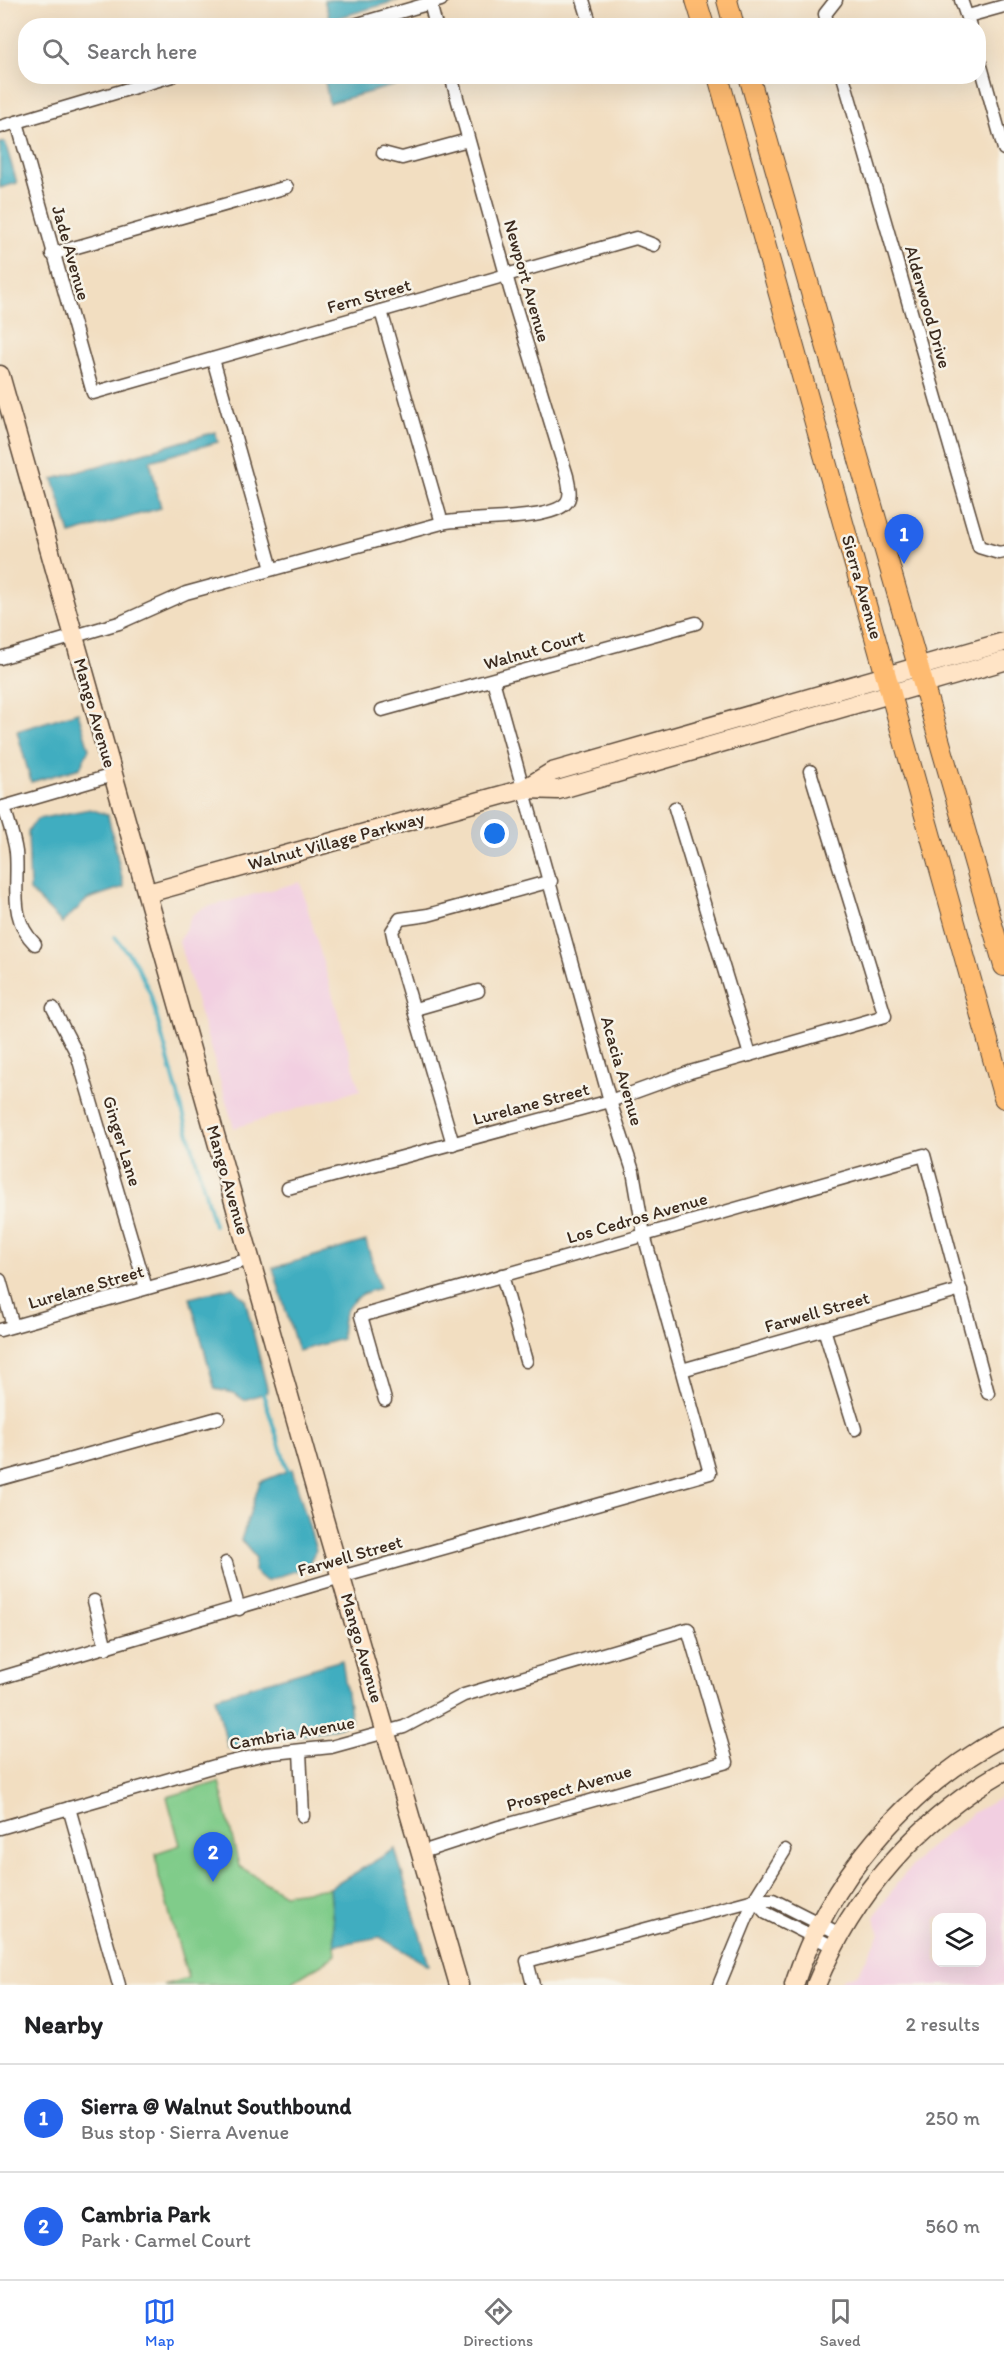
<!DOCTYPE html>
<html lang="en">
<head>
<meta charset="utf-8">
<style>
  body { margin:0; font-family:Itim,sans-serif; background:#f2f2f2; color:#202124 }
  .controls { position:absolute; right:18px; bottom:18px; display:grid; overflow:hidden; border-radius:12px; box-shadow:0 6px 24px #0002 }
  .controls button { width:54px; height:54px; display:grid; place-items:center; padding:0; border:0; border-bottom:2px solid #e0e0e0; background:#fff; color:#202124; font:30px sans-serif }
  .you { position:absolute; left:495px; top:834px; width:21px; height:21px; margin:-15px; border:4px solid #fff; border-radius:50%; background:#1a73e8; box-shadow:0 0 0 9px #1a73e833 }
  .badge { display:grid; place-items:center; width:39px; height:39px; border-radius:50%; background:#2563eb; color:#fff; font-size:20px; font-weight:700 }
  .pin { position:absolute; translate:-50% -50px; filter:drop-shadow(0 2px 3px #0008) }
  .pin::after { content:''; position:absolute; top:32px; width:21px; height:18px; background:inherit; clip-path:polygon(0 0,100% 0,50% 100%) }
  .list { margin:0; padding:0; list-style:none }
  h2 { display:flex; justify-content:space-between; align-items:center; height:78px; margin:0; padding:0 24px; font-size:26px }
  h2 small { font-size:20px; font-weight:400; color:#757577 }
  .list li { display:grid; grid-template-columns:39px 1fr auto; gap:18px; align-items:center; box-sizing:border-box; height:108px; padding:0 24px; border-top:2px solid #e0e0e0 }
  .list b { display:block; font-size:22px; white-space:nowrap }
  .list p { margin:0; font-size:20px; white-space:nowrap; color:#757577 }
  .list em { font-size:20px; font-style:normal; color:#757577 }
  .icon { flex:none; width:33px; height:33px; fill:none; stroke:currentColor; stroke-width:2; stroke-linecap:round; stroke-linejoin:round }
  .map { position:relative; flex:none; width:1004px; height:1985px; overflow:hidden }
  .search { position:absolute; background:#fff; box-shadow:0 6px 24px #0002; left:18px; right:18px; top:18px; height:66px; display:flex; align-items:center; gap:15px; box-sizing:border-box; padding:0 21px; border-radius:24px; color:#757577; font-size:22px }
  .sheet { height:294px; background:#fff }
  nav { display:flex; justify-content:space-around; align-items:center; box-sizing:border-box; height:84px; border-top:2px solid #e0e0e0; background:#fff; font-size:16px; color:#757577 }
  nav a { display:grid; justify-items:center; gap:3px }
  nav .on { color:#2563eb }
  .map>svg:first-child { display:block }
  .built { fill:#f2cfe1; fill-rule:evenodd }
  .green { fill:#80cc8a; stroke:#5e7b54; stroke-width:1.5 }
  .water { fill:#41adc0; stroke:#3e6c6f; stroke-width:1.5 }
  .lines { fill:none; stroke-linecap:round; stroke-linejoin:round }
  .stream { stroke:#41adc0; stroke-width:4 }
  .street-casing { stroke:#564536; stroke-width:15 }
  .secondary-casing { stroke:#564536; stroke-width:21 }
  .primary-casing { stroke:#564536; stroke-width:22 }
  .street { stroke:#fff; stroke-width:12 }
  .secondary { stroke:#ffe4c6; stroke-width:18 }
  .primary { stroke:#febb71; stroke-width:20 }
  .labels { text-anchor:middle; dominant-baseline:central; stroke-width:5; stroke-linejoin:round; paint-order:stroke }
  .street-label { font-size:18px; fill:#3b2a1e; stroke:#f7f3e8 }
</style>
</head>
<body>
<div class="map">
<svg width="1004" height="1985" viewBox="0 0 1004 1985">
  <rect width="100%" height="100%" fill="#f7f3e8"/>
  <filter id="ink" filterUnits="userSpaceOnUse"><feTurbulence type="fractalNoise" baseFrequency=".0167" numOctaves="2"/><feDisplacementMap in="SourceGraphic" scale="12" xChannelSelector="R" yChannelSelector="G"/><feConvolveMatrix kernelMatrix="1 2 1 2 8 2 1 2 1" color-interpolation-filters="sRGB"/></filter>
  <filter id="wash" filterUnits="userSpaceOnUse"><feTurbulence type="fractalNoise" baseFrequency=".008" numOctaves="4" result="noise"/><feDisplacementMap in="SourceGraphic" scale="24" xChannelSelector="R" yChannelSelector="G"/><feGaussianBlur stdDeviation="1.35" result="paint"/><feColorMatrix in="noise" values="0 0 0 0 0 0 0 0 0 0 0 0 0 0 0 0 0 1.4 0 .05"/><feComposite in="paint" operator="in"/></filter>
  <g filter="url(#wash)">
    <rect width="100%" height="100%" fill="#f2dec1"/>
    <g class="built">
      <path d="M 300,882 L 360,1090 L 234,1128 L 179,942 L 192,915 L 203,908 Z"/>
      <path d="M 1004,1796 L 1004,1985 L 840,1985 L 842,1979 L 858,1973 L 880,1934 L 874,1917 L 898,1882 L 923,1853 L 974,1812 ZM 936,1918 L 982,1918 L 982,1962 L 936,1962 Z"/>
    </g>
    <path class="green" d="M 219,1782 L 239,1866 L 284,1894 L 330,1888 L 336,1955 L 294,1981 L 292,1985 L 164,1985 L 188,1978 L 159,1877 L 156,1853 L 180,1845 L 167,1797 Z"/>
    <g class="water">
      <path d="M 324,0 L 399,0 L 330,20 Z"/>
      <path d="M 324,77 L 324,76 L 426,77 L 329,103 Z"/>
      <path d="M 5,142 L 17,183 L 0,188 L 0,143 Z"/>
      <path d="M 215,432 L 218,442 L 150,461 L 161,508 L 70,534 L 53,479 Z"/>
      <path d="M 78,712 L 89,749 L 80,768 L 31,782 L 17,731 Z"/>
      <path d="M 90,809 L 108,815 L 124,887 L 88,899 L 62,923 L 30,891 L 28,831 L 37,819 Z"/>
      <path d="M 366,1241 L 380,1288 C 353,1294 339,1311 342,1339 L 298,1351 L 273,1268 Z"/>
      <path d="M 232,1287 L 245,1299 L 268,1392 L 244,1400 L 234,1393 L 215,1389 L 190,1298 Z"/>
      <path d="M 292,1469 L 316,1550 L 307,1567 L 266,1581 L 254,1571 L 255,1557 L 241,1540 L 260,1482 Z"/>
      <path d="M 342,1660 L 351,1721 C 333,1735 256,1741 228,1747 L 215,1697 Z"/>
      <path d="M 395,1849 L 429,1965 L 427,1965 L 380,1937 L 335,1945 L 330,1888 Z"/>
    </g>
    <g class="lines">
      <g class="stream">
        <path d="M 115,937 L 135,962 L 150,993 L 214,1225"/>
        <path d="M 263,1394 L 288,1471"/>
      </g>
    </g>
  </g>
  <g filter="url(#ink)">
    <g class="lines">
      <defs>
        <g id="street">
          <path d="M 583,0 L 591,26"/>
          <path d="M 961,0 L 970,26"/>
          <path d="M 430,3 L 436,26"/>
          <path d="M 968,16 L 1004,6"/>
          <path d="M 351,26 L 441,0"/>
          <path d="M 828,26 L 825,14 L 836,0"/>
          <path d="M 978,55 L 1004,149"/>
          <path d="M 843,76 L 979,547 L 999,553 L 1004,552"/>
          <path d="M 17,122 L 93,393 L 636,238 L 654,245"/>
          <path d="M 0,127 L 172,76"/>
          <path d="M 383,153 L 402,158 L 468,140"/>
          <path d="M 52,254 L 287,187"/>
          <path d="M 381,311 L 442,523"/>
          <path d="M 213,359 L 272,569"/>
          <path d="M 0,658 L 119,623 L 186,593 L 442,523 C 467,517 550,522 566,503 C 573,496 568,484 567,476 L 510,289 L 451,76"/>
          <path d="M 382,710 L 696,623"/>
          <path d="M 4,807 C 8,821 14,837 16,852 C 19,887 8,917 35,944"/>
          <path d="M 0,808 L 113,775"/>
          <path d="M 675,808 L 750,1055"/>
          <path d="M 53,1008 L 77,1054 L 146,1288"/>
          <path d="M 415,1009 L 478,991"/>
          <path d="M 453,1144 L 396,949 L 392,931 L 400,919 L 428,915 L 551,881"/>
          <path d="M 288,1188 L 610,1101 L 690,1072 L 885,1016 L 810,771"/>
          <path d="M 502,1275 L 526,1361"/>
          <path d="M 0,1280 L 13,1326"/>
          <path d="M 824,1329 L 855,1429"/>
          <path d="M 0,1330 L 250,1259"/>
          <path d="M 682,1370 L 961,1290"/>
          <path d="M 385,1400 L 361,1316 L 924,1155 L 988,1393"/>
          <path d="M 0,1479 L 218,1418"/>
          <path d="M 226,1563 L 239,1609"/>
          <path d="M 94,1601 L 106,1648"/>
          <path d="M 0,1678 L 341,1577 L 710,1473 L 644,1235 L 633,1171 L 610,1101 L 493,680"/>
          <path d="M 300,1751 L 303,1816"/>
          <path d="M 69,1808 L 119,1985"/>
          <path d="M 0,1828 L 222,1764 L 265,1754 L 331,1747 L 404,1727 L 464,1695 L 688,1629 L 727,1762 L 499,1827 L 422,1852"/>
          <path d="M 754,1900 L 766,1913 L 834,1947"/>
          <path d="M 533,1985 L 527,1961 L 754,1900 L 773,1900 L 842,1935"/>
          <path d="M 719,1985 L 754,1900 L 785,1850"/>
        </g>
        <g id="secondary">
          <path d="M 0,375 L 319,1502 L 459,1985"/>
          <path d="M 524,789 L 558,790 L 1004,661"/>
          <path d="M 148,893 L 524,789 L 552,772 L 1004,642"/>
          <path d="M 794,1985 C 828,1880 907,1788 1004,1736"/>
          <path d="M 816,1985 C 853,1894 919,1820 1004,1771"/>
        </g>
        <g id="primary">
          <path d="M 696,0 L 704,26"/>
          <path d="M 727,0 L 734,26"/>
          <path d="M 718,76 L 1004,1098"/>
          <path d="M 749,76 L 1004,966"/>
        </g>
      </defs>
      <use href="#street" class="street-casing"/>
      <use href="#secondary" class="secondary-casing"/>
      <use href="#primary" class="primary-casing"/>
      <use href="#street" class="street"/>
      <use href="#secondary" class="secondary"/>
      <use href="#primary" class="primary"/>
    </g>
  </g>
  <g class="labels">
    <g class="street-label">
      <text transform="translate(71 253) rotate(74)">Jade Avenue</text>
      <text transform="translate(527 281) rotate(74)">Newport Avenue</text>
      <text transform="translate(369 296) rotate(-16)">Fern Street</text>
      <text transform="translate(928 307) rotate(74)">Alderwood Drive</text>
      <text transform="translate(862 587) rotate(74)">Sierra Avenue</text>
      <text transform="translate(534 650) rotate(-16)">Walnut Court</text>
      <text transform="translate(95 713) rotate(74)">Mango Avenue</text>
      <text transform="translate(336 841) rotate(-15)">Walnut Village Parkway</text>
      <text transform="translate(622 1071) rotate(74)">Acacia Avenue</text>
      <text transform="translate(531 1104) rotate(-15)">Lurelane Street</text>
      <text transform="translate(122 1141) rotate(73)">Ginger Lane</text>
      <text transform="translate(228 1180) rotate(74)">Mango Avenue</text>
      <text transform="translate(637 1218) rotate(-16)">Los Cedros Avenue</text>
      <text transform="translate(86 1287) rotate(-16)">Lurelane Street</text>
      <text transform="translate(817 1312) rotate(-16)">Farwell Street</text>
      <text transform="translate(350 1556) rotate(-16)">Farwell Street</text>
      <text transform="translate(362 1648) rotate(74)">Mango Avenue</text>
      <text transform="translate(292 1733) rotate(-10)">Cambria Avenue</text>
      <text transform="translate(569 1788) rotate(-16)">Prospect Avenue</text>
    </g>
  </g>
</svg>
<div class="controls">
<button><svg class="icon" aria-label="layers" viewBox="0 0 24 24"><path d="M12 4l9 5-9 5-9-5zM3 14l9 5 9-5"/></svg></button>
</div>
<div class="you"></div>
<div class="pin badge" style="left:904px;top:564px">1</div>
<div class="pin badge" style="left:213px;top:1882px">2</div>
<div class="search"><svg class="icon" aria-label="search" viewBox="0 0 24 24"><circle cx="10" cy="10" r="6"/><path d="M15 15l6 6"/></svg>Search here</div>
</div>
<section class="sheet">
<h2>Nearby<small>2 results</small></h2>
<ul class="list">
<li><span class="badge">1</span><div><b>Sierra @ Walnut Southbound</b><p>Bus stop · Sierra Avenue</p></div><em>250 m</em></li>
<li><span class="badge">2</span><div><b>Cambria Park</b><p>Park · Carmel Court</p></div><em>560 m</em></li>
</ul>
</section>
<nav>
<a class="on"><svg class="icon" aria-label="map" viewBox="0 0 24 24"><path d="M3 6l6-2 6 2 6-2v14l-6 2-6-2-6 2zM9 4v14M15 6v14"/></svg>Map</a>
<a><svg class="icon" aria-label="directions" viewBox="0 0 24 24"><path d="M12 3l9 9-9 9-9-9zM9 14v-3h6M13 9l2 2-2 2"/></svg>Directions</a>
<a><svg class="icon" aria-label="saved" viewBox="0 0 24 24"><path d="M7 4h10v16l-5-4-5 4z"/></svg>Saved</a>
</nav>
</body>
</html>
